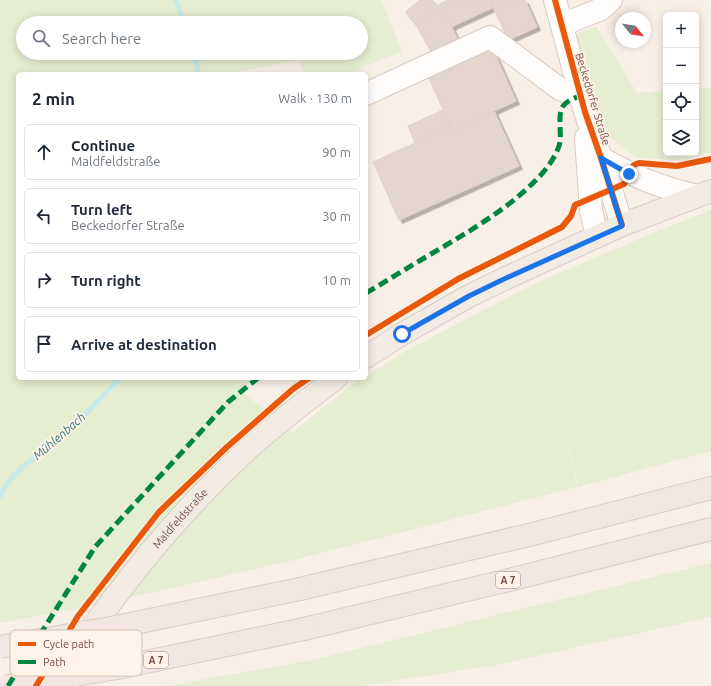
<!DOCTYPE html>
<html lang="en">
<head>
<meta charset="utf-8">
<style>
  body { margin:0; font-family:Ubuntu,sans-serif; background:#f2f2f3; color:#1f2937 }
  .controls { position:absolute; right:12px; top:12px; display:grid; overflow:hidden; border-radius:6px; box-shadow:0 2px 10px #0003 }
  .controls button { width:36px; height:36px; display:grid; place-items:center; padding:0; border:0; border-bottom:1px solid #e0e1e3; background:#fff; color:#1f2937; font:20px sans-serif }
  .compass { position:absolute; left:615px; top:12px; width:36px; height:36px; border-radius:50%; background:#fff; box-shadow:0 2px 10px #0003; rotate:120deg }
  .stop { position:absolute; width:12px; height:12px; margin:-9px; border:3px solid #1a73e8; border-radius:50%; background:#fff }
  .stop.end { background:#1a73e8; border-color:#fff; box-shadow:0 1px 4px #0008 }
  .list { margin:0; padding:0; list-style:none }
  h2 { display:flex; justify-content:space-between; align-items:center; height:52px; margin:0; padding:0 16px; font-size:17px }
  h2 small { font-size:13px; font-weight:400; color:#747a83 }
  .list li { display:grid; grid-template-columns:26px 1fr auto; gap:12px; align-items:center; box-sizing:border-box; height:56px; margin:0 8px 8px; padding:0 8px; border:1px solid #e0e1e3; border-radius:6px }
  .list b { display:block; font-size:15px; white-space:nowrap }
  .list p { margin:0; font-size:13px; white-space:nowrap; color:#747a83 }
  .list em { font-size:13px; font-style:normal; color:#747a83 }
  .icon { flex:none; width:22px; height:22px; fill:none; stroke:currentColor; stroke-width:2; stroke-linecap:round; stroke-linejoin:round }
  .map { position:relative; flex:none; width:711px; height:686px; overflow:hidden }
  .search { position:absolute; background:#fff; box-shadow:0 2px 10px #0003; left:16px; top:16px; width:352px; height:44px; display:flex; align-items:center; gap:10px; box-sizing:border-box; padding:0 14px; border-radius:22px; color:#747a83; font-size:15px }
  .panel { position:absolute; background:#fff; box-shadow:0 2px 10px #0003; left:16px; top:72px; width:352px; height:308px; border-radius:6px }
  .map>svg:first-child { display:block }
  .green { fill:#e6eed1; fill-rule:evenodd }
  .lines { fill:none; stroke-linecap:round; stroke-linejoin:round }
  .stream { stroke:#c8ebe8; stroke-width:5.5 }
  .building { fill:#e4d5cf; stroke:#e1d1c9; filter:url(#shadow) }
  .minor-casing { stroke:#d9cbc5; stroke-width:24 }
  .major-casing { stroke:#daccc7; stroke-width:24 }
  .highway-casing { stroke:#daccc7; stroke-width:24 }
  .minor { stroke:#fefdfb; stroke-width:22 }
  .major { stroke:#f2ebe4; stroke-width:22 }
  .highway { stroke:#f2e5e2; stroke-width:22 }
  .highway-bridge-casing { stroke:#daccc7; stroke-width:24; stroke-linecap:butt }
  .highway-bridge { stroke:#f2e5e2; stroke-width:22 }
  .quiet { stroke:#00873e; stroke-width:5; stroke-dasharray:10 5; stroke-linecap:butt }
  .cycleway-casing { stroke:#fff3e9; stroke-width:8 }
  .cycleway { stroke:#e8590c; stroke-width:6 }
  .route { stroke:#1a73e8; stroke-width:5 }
  .labels { text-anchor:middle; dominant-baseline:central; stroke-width:3.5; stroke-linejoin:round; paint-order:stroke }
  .shield { fill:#fff3e9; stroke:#a08177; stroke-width:1 }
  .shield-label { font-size:10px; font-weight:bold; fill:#785046 }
  .street-label { font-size:11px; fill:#785046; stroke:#fff3e9 }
  .water-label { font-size:12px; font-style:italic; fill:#357677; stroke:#fff3e9 }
  .key { fill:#fff3e9; stroke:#d6c2b8; stroke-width:1 }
  .key-label { font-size:11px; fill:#785046 }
</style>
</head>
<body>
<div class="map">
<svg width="711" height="686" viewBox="0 0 711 686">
  <defs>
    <filter id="shadow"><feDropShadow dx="3.5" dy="3.5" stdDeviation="0" flood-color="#0004"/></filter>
  </defs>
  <rect width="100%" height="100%" fill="#f8efe7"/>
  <g class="green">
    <path d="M 0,0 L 381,0 L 402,52 L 346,74 L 305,74 L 298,60 L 226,74 L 18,74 L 18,378 L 254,378 L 240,390 L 293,432 L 355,382 L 362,378 L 366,378 L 366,376 L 409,349 L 532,285 L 641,238 L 711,210 L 711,451 L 578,487 L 558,399 L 577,487 L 294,560 L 102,604 L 0,623 ZM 23,23 L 361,23 L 361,53 L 23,53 Z"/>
    <path d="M 596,26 L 637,93 L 666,91 L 666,153 L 696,153 L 696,89 L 711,88 L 711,152 L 676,160 L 637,158 L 606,134 L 594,105 L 576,34 Z"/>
    <path d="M 711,563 L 711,617 L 488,667 L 487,666 L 362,686 L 167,686 L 312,660 Z"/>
  </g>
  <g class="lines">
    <g class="stream">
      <path d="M 176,0 L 184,23"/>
      <path d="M 194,53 L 198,67 L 196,74"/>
      <path d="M 0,496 C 11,469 50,448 71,428 C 88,412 104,394 121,378"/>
    </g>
  </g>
  <g class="building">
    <path d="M 420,0 L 432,0 L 438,7 L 416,25 L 405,12 Z"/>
    <path d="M 448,0 L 490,0 L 494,7 L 451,27 L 441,3 Z"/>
    <path d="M 490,0 L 525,0 L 537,27 L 508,40 Z"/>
    <path d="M 441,3 L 459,43 L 432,54 L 416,25 L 438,7 Z"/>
    <path d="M 491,45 L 516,101 L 452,130 L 427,74 Z"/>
    <path d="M 443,110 L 450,127 L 415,143 L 408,126 Z"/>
    <path d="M 494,111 L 519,166 L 399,220 L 373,162 L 450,127 L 452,130 Z"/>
  </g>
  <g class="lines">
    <defs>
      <g id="minor">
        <path d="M 555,0 L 585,112 L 601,158 L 622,225"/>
        <path d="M 562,25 L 601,9 L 611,0"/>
        <path d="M 366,94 L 490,37 L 560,89 L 580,96"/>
        <path d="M 586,138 L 591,210 L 597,236"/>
        <path d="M 601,158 C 634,177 660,187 697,196"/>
      </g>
      <g id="major">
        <path d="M 366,357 L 402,334 L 469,296 L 504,279 L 622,225 L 711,191"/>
        <path id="s1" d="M 54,686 C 108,600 172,519 247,450 C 275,424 306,401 336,378"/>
      </g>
      <g id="highway">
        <path d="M 300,589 L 533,534 L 711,488"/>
        <path d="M 304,629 L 513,579 L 711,529"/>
      </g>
    </defs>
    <use href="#minor" class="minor-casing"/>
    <use href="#major" class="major-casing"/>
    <use href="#highway" class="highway-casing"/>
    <use href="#minor" class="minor"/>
    <use href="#major" class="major"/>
    <use href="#highway" class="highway"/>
    <defs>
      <g id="highway-bridge">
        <path d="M 0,647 L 111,628 L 300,589"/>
        <path d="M 7,686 L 117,668 L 304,629"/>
      </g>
    </defs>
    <use href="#highway-bridge" class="highway-bridge-casing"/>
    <use href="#highway-bridge" class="highway-bridge"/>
    <g class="quiet">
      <path d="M 366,293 C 388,280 409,267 431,254 C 468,232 507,210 537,179 C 546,170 555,158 559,146 C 563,134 556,113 564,105 C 568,100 575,98 580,96"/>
      <path d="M 8,686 L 95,547 L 228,402 L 258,378"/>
    </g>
    <defs>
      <g id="cycleway">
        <path d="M 555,0 L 585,112 L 601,158 L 622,225"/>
        <path d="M 366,335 L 458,279 L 562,227 L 571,216 L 575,205 L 624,184 L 634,165 L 639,163 L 677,166 L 711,159"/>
        <path d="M 36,686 L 78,616 L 159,512 L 227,447 L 293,389 L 309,378"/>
      </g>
    </defs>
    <use href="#cycleway" class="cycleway-casing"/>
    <use href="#cycleway" class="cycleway"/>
  </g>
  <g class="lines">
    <path class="route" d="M 402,334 L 469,296 L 504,279 L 622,226 L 601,158 L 629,174"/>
  </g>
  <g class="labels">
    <g class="shield">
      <rect x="496" y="572" width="24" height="16" rx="3"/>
      <rect x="144" y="652" width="24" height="16" rx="3"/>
    </g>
    <g class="shield-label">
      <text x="508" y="580">A 7</text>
      <text x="156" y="660">A 7</text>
    </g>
    <g class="street-label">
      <text transform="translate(593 99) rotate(73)">Beckedorfer Straße</text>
      <text stroke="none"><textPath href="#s1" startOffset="210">Maldfeldstraße</textPath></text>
    </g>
    <g class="water-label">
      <text transform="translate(59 436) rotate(-41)">Mühlenbach</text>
    </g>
  </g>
  <rect x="10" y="630" width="132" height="46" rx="6" class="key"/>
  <rect x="18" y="642" width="18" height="4" fill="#e8590c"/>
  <rect x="18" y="660" width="18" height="4" fill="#00873e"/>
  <g class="key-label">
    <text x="43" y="648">Cycle path</text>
    <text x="43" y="666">Path</text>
  </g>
</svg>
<div class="controls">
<button>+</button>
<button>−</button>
<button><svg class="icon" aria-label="locate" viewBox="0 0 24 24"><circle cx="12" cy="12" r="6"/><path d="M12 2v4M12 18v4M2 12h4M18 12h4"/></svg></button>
<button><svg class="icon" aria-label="layers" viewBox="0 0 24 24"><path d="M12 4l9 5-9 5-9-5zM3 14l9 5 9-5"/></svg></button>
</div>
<svg class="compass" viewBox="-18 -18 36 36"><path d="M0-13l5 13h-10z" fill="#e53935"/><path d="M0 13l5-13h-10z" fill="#747a83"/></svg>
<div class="stop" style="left:402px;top:334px"></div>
<div class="stop end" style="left:629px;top:174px"></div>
<div class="search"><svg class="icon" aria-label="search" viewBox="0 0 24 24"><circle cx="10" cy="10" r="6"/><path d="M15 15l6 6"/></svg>Search here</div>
<section class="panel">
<h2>2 min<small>Walk · 130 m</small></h2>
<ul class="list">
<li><svg class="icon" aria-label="ahead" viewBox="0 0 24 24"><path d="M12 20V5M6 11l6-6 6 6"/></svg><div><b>Continue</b><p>Maldfeldstraße</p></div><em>90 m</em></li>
<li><svg class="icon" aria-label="left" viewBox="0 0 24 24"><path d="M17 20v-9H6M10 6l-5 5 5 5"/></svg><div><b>Turn left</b><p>Beckedorfer Straße</p></div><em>30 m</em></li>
<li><svg class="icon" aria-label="right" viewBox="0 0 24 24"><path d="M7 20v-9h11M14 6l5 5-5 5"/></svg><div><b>Turn right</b></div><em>10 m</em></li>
<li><svg class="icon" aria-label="arrive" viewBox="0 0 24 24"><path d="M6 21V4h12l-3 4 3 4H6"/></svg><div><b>Arrive at destination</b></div></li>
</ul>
</section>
</div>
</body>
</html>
